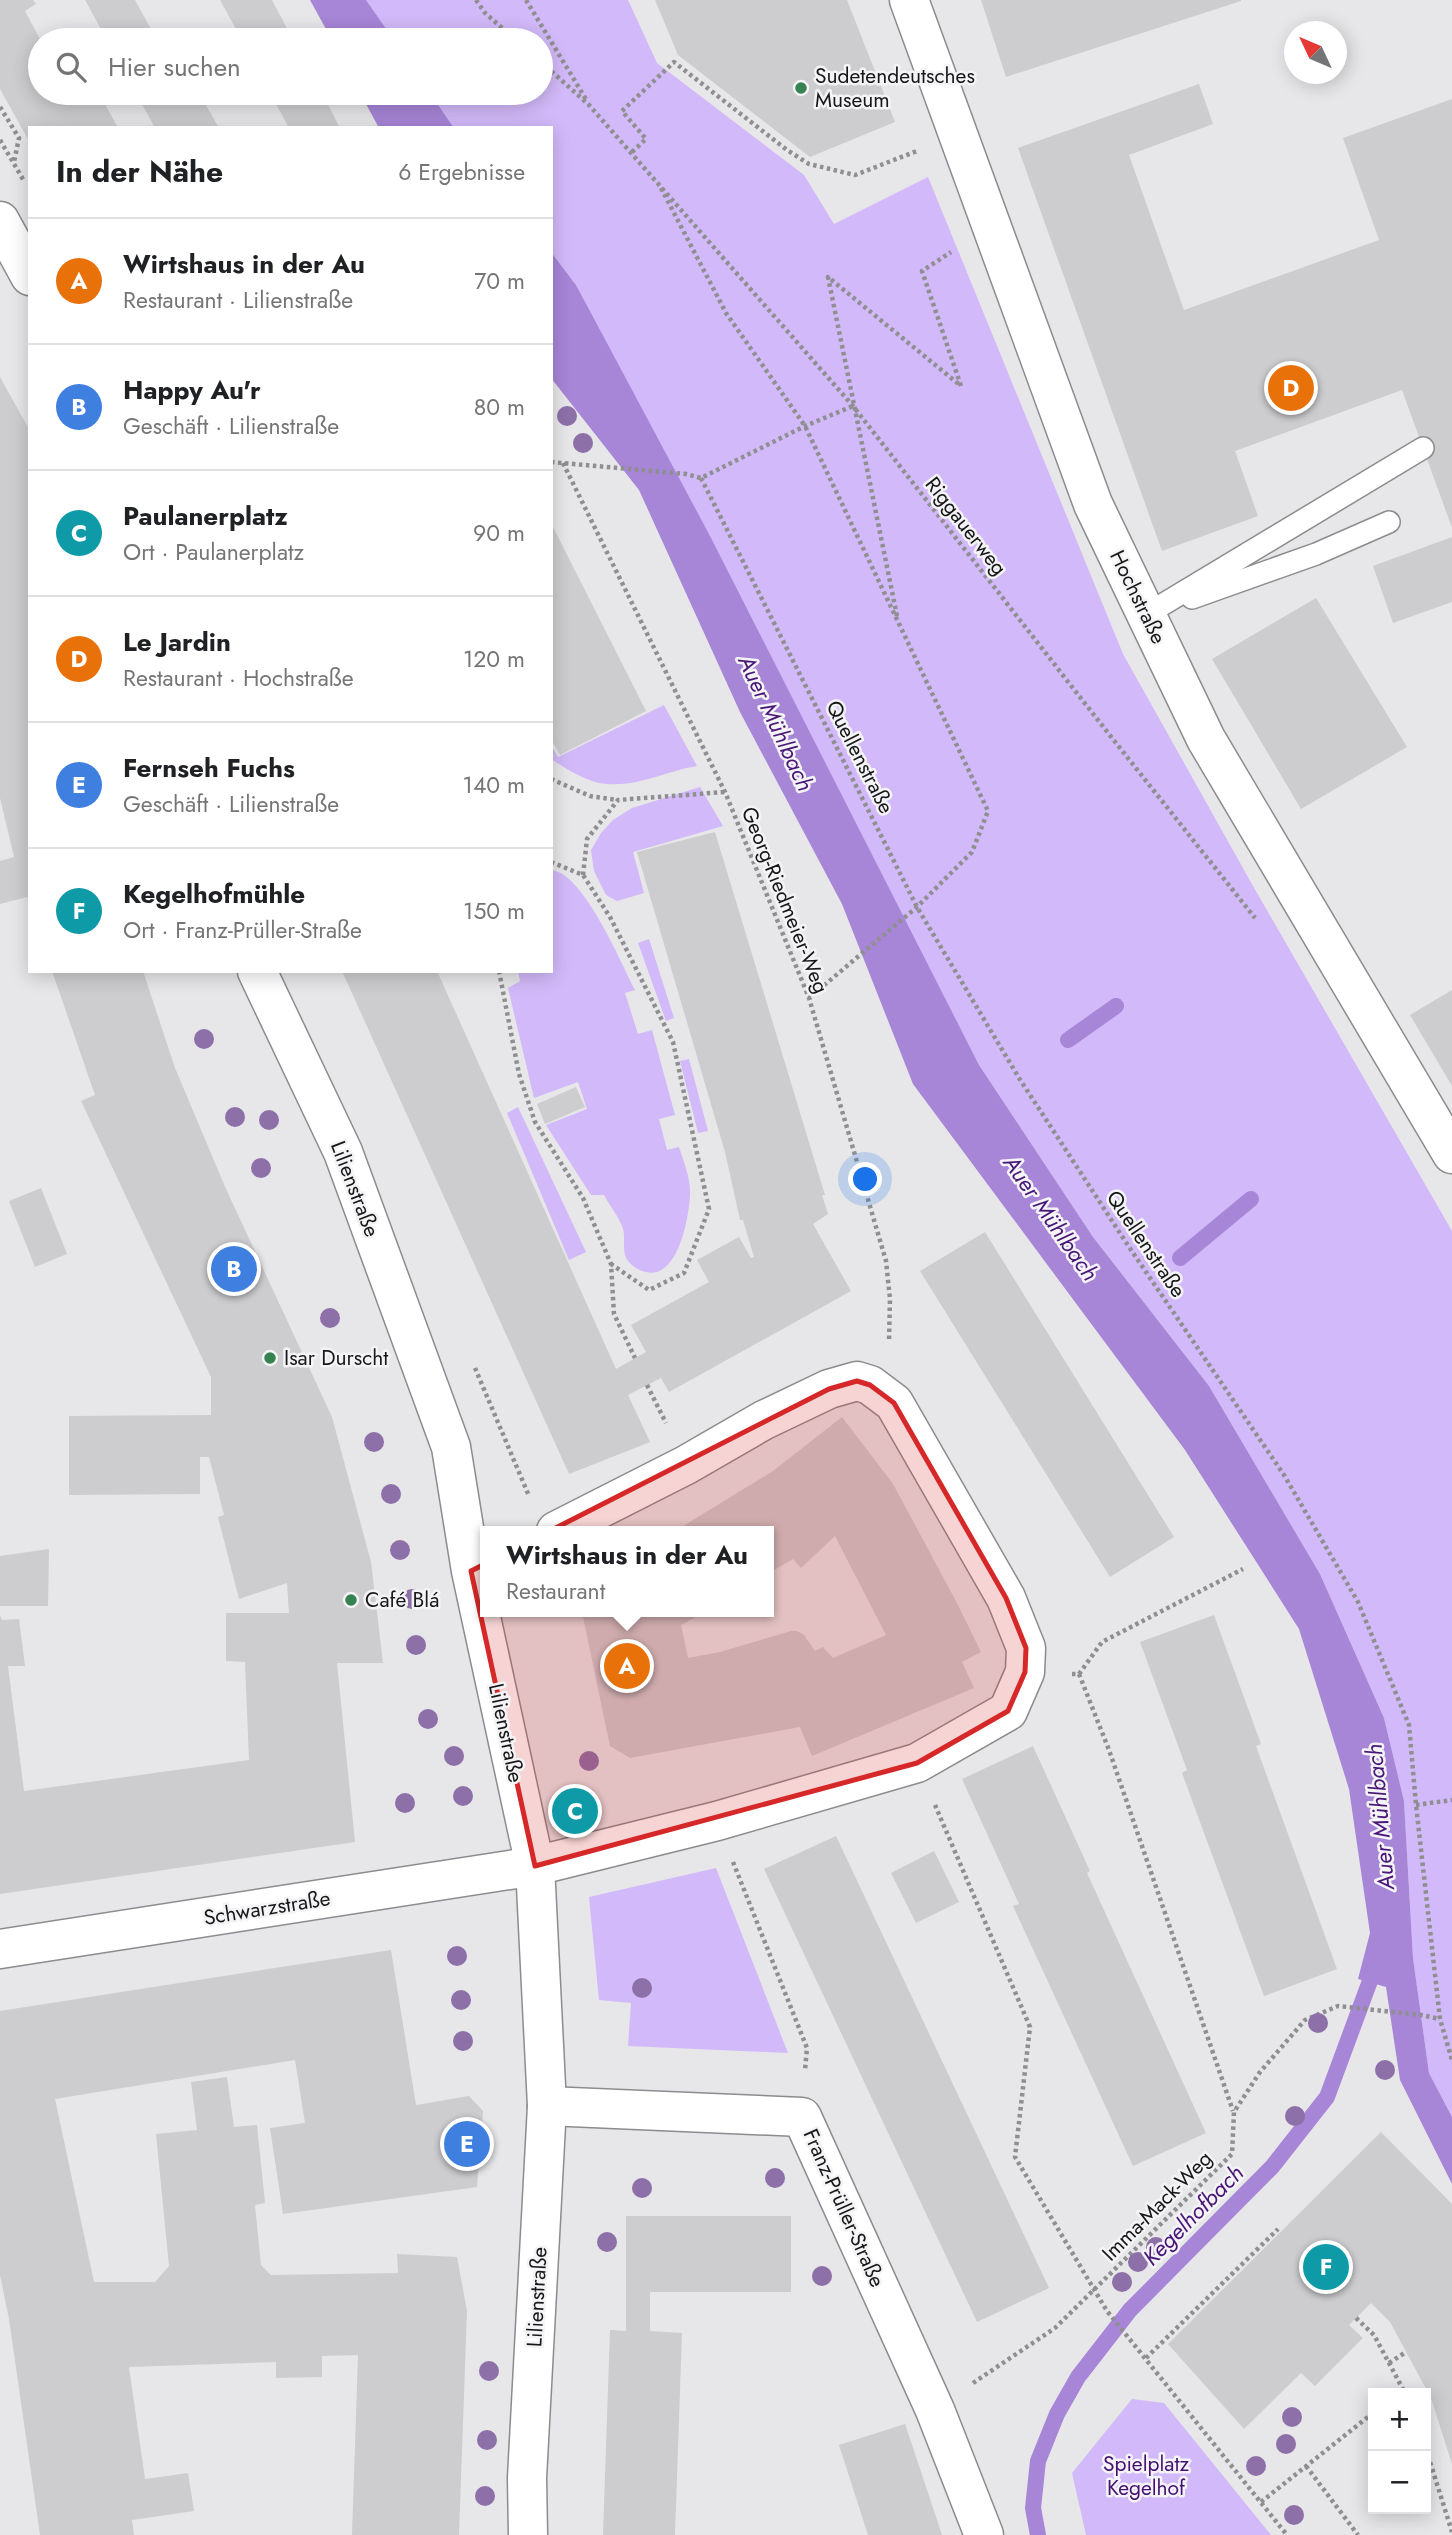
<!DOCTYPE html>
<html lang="de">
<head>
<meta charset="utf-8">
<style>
  body { margin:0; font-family:Jost,sans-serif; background:#f6f6f6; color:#202124 }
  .controls { position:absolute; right:21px; bottom:21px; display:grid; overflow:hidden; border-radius:0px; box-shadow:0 4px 18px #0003 }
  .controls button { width:63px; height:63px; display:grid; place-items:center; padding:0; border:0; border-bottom:2px solid #e0e0e0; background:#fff; color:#202124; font:35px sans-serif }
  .compass { position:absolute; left:1284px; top:21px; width:63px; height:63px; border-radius:50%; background:#fff; box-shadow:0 4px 18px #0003; rotate:314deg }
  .you { position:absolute; left:866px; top:1180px; width:24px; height:24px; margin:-18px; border:5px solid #fff; border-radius:50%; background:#1a73e8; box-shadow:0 0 0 10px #1a73e833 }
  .badge { display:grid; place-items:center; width:46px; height:46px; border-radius:50%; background:#db2777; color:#fff; font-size:23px; font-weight:700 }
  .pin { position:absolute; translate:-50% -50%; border:4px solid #fff; box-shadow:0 2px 7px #0006 }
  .popup { position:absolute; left:480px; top:1526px; width:294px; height:91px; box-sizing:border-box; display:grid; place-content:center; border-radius:0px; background:#fff; filter:drop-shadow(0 2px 5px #0005); font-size:23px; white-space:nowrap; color:#757577 }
  .popup b { font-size:26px; color:#202124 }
  .popup::after { content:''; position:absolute; left:50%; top:100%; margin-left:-14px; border:14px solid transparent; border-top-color:#fff }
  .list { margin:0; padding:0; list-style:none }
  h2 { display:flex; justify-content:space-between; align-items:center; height:91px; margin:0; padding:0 28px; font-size:30px }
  h2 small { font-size:23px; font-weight:400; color:#757577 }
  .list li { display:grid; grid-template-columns:46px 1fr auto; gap:21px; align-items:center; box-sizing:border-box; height:126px; padding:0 28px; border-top:2px solid #e0e0e0 }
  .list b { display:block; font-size:26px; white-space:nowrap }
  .list p { margin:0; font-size:23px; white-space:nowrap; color:#757577 }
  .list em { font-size:23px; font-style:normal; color:#757577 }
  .icon { flex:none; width:38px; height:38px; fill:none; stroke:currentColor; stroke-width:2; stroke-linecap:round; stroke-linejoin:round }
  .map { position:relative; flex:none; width:1452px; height:2535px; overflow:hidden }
  .search { position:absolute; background:#fff; box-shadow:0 4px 18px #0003; left:28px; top:28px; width:525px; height:77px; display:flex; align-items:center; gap:18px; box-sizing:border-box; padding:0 24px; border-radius:38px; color:#757577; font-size:26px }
  .panel { position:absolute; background:#fff; box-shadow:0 4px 18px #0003; left:28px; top:126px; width:525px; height:847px; border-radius:0px }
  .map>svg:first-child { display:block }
  .green { fill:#d2b9f9 }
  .water { fill:#a785d7 }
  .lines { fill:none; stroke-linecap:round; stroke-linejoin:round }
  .stream { stroke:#a785d7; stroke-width:16 }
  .building { fill:#cdcccf }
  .service-casing { stroke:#8c8b8e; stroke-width:24 }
  .minor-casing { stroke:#8c8b8e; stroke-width:41 }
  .path { stroke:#8f8f91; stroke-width:4.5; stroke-dasharray:3.5 3.5; stroke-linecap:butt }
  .service { stroke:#fff; stroke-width:21 }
  .minor { stroke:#fff; stroke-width:38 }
  .tree { fill:#8d70a8 }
  .marked { fill:#d62828; fill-opacity:0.2; stroke:#d62828; stroke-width:5; stroke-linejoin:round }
  .poi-dot { fill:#368250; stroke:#f4f3f6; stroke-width:2.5 }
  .labels { text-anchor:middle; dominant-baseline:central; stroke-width:5; stroke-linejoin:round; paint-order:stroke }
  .poi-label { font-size:21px; fill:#171718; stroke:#f4f3f6; text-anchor:start }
  .street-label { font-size:21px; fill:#171718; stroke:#f4f3f6 }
  .park-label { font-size:21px; fill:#441072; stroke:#f4f3f6 }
  .water-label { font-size:23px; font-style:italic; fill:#491778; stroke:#f4f3f6 }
</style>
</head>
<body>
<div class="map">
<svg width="1452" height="2535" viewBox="0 0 1452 2535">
  <rect width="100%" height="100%" fill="#e7e6e9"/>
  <g class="green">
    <path d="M 366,0 L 628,0 L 657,63 L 804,175 L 834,224 L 928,177 L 1123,654 L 1253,886 L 1452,1231 L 1452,2117 L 1429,2073 L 1413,1958 L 1404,1801 L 1384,1718 L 1320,1574 L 1209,1386 L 1093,1237 L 979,1065 L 576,285 L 551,252 L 551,128 L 454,128 L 430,93 L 541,93 L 541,40 L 394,40 Z"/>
    <path d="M 664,705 L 697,766 C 667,771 637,787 606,784 C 586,782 567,769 551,759 L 551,745 L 558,757 Z"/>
    <path d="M 700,787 L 723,826 L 633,852 L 644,893 L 617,901 L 606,895 L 594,871 L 591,850 L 601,833 L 613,820 L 632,808 Z"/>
    <path d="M 551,870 C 583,872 621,963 635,990 L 625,993 L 638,1034 L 652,1030 L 675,1115 L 659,1119 L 667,1150 L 679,1147 C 684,1163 691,1179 690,1195 C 689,1217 678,1280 646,1272 C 640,1271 632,1266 628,1261 C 621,1251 626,1239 623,1229 C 619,1217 610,1206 604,1195 L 591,1195 L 546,1125 L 587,1109 L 578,1082 L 534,1098 L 508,988 L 520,981 L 518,971 L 551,971 Z"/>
    <path d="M 649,939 L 674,1018 L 666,1021 L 638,943 Z"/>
    <path d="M 689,1059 L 708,1131 L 698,1133 L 680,1061 Z"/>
    <path d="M 518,1107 L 586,1252 L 569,1260 L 507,1113 Z"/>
    <path d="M 716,1868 L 788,2053 L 628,2046 L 631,2003 L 599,2000 L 589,1897 Z"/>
    <path d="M 1132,2399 L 1164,2403 L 1271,2535 L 1086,2535 L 1072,2473 Z"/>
  </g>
  <g class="water">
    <path d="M 310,0 L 366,0 L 394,40 L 332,40 Z"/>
    <path d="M 360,93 L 430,93 L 454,128 L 379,128 Z"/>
    <path d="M 551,252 L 576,285 L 710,536 L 979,1065 L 1093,1237 L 1209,1386 L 1320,1574 L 1384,1718 L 1404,1801 L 1413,1958 L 1429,2073 L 1452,2117 L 1452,2184 L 1400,2080 L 1386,1987 L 1358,1979 L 1370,1933 L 1349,1789 L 1299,1629 L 1185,1450 L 913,1084 L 842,904 L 740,712 L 639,490 L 551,378 Z"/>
  </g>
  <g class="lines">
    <g class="stream">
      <path d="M 1068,1040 L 1116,1006"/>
      <path d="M 1180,1258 L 1251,1199"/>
      <path d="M 1038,2535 L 1033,2508 L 1038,2461 L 1057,2414 L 1078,2377 L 1130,2310 L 1272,2167 L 1327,2097 L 1377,1962"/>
    </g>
  </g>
  <g class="building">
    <path d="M 0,0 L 33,0 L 36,4 L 25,11 L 40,39 L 40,93 L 70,93 L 77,105 L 99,93 L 118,128 L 30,128 L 30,143 L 0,89 Z"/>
    <path d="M 85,0 L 135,0 L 157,40 L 107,40 Z"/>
    <path d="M 220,0 L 272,0 L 293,40 L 242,40 Z"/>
    <path d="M 655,0 L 847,0 L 895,122 L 810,157 L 678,55 Z"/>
    <path d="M 981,0 L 1241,0 L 1241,1 L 1006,77 Z"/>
    <path d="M 1199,84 L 1213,124 L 1129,155 L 1184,310 L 1379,240 L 1343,138 L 1452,99 L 1452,528 L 1402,390 L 1235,451 L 1258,516 L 1162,551 L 1018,148 Z"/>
    <path d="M 136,93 L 199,93 L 219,128 L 155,128 Z"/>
    <path d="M 270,93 L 322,93 L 340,128 L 289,128 Z"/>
    <path d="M 0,377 L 30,431 L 30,903 L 27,897 L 0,904 L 0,861 L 14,857 L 0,798 Z"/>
    <path d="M 551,523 L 646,711 L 560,755 L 551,739 Z"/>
    <path d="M 1452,537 L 1452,602 L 1393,623 L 1373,566 Z"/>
    <path d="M 1316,598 L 1407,747 L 1301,809 L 1212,659 Z"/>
    <path d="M 715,832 L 825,1195 L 822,1195 L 828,1214 L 813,1224 L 851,1291 L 669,1392 L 661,1378 L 628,1395 L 650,1442 L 569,1474 L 342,971 L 437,971 L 616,1369 L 646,1352 L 631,1325 L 709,1282 L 697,1260 L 739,1237 L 751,1258 L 754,1257 L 743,1220 L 740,1220 L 725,1152 L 637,852 Z"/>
    <path d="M 52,971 L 143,971 L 175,1068 L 226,1189 L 332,1417 L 371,1562 L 383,1663 L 337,1663 L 355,1842 L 0,1894 L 0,1615 L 2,1620 L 19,1619 L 25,1666 L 8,1666 L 24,1791 L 249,1760 L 245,1662 L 226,1661 L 226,1613 L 289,1613 L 287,1583 L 239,1599 L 218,1517 L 224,1515 L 209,1457 L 200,1457 L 200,1494 L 69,1495 L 69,1416 L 211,1415 L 211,1377 L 81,1101 L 95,1095 Z"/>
    <path d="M 1452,990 L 1452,1086 L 1410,1015 Z"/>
    <path d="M 576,1087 L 585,1107 L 545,1124 L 537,1104 Z"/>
    <path d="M 41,1188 L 67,1254 L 35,1267 L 9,1201 Z"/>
    <path d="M 985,1232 L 1174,1537 L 1110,1577 L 920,1271 Z"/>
    <path d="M 842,1417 L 893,1484 L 957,1603 L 981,1652 L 962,1662 L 974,1688 L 812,1756 L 800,1727 L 630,1758 L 610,1746 L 582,1612 L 705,1612 L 681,1625 L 688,1658 L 720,1652 L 791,1631 L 797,1631 L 804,1635 L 815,1651 L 823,1647 L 833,1658 L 886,1635 L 835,1536 L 801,1568 L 793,1559 L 769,1573 L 769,1531 L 675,1531 L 773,1471 Z"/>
    <path d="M 49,1549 L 48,1606 L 0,1606 L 0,1556 Z"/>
    <path d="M 1214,1615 L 1261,1744 L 1256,1746 L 1337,1969 L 1264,1996 L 1182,1773 L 1187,1770 L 1140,1642 Z"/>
    <path d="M 1033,1746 L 1090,1871 L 1087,1873 L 1206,2133 L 1133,2166 L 1013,1906 L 1019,1904 L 962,1779 Z"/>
    <path d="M 836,1836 L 1049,2288 L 977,2322 L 764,1869 Z"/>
    <path d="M 934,1851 L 959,1902 L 916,1923 L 891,1873 Z"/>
    <path d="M 391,1950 L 416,2105 L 469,2096 L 483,2111 L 477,2187 L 283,2214 L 270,2128 L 305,2123 L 295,2060 L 55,2099 L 94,2282 L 155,2282 L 169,2266 L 156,2134 L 197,2130 L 191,2082 L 227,2077 L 234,2127 L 257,2125 L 265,2203 L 255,2205 L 261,2265 L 271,2275 L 398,2273 L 397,2254 L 457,2257 L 467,2311 L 459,2535 L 352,2535 L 358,2355 L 322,2356 L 322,2377 L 276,2378 L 276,2362 L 129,2367 L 145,2479 L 188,2473 L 194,2511 L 132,2520 L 134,2535 L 40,2535 L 9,2319 L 0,2275 L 0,2011 Z"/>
    <path d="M 1381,2132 L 1452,2204 L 1452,2464 L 1431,2398 L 1390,2322 L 1371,2303 L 1349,2325 L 1363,2338 L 1315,2386 L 1301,2373 L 1244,2429 L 1168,2344 Z"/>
    <path d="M 626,2216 L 791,2216 L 791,2292 L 650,2292 L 650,2331 L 682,2333 L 675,2535 L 603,2535 L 610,2330 L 626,2331 Z"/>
    <path d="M 905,2424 L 942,2535 L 868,2535 L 839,2445 Z"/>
  </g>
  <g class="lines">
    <defs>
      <g id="service">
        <path d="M 1192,598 L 1316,554 L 1389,522"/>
        <path d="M 1147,614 L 1423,448"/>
      </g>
      <g id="minor">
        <path d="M 909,0 L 1093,504 L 1206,739 L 1452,1154"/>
        <path d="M 0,221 L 30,276"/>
        <path d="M 257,971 L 343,1152 L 451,1447 L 471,1571 L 535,1866 L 547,2106 L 527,2478 L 528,2535"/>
        <path d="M 0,1949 L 535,1866 L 717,1821 L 917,1763 L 1008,1711 L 1025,1672 L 1026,1648 L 1006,1598 L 894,1403 L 870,1385 L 857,1381 L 829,1389 L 764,1420 L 686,1465 L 556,1531"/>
        <path d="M 547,2106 L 802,2117 L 935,2410 L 984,2535"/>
      </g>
    </defs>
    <use href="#service" class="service-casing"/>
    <use href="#minor" class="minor-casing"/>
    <g class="path">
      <path d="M 476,0 L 485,13 L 516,40"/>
      <path d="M 526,0 L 587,101"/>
      <path d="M 541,62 L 589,105 L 853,406 L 1108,733 L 1255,918"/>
      <path d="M 0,107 L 19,138 L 14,162"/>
      <path d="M 0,140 L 24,181"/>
      <path d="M 632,152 L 646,139 L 622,111 L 674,62 L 787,150 L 809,164 L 855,175 L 917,151"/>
      <path d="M 661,188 L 726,313 L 805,426 L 988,811 L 972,852 L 917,907 L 809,998"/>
      <path d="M 551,462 L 686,474 L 701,478 L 805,426 L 853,406"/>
      <path d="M 563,463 L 725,792 L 809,998 L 886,1261 L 890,1299 L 889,1342"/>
      <path d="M 701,478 L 917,907 L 1019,1078 L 1129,1247 L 1284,1475 L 1358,1602 L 1409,1725 L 1416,1805 L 1440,2019 L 1452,2060"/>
      <path d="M 897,616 L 828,277 L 961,386 L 922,271 L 951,252"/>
      <path d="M 551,779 L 590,796 L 617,800"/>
      <path d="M 551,862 L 583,875 L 610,917 L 673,1042 L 709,1209 L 684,1273 L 649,1290 L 611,1264"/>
      <path d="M 583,875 L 587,839 L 618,800 L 725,792"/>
      <path d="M 499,971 L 519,1074 L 535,1122 L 583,1198 L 611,1264 L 614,1314 L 635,1358"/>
      <path d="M 475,1368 L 529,1496"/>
      <path d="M 647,1385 L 666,1423"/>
      <path d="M 1072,1674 L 1079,1674 L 1109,1750 L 1233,2111"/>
      <path d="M 1079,1674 L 1102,1642 L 1243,1569"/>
      <path d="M 935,1805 L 1030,2027 L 1015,2157 L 1107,2311 L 1287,2535"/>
      <path d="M 1416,1805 L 1452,1800"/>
      <path d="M 733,1862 L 807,2048 L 805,2070"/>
      <path d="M 1356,2318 L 1374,2335 L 1405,2393"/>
      <path d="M 1146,2358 L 1278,2229"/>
      <path d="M 1389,2363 L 1406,2352"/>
      <path d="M 973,2383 L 1055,2328 L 1232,2154 L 1234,2112 L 1260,2072 L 1305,2020 L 1338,2006 L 1421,2015 L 1440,2019"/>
      <path d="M 1426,2449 L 1452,2532"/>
      <path d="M 1306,2466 L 1358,2535"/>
      <path d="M 1261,2502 L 1373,2413"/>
    </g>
    <use href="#service" class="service"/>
    <use href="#minor" class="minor"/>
  </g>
  <g class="tree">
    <circle cx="567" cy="416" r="10"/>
    <circle cx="583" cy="443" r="10"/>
    <circle cx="204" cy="1039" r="10"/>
    <circle cx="235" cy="1117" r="10"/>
    <circle cx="269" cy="1120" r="10"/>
    <circle cx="261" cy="1168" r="10"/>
    <circle cx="330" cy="1318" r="10"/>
    <circle cx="374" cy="1442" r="10"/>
    <circle cx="391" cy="1494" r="10"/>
    <circle cx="400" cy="1550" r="10"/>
    <circle cx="412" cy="1599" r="10"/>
    <circle cx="416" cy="1645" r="10"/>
    <circle cx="428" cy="1719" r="10"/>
    <circle cx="454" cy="1756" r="10"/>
    <circle cx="589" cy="1761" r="10"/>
    <circle cx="463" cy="1796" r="10"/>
    <circle cx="405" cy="1803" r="10"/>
    <circle cx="457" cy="1956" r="10"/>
    <circle cx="642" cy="1988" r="10"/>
    <circle cx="461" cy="2000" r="10"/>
    <circle cx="1318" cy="2023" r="10"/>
    <circle cx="463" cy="2041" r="10"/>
    <circle cx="1385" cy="2070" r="10"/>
    <circle cx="1295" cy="2116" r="10"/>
    <circle cx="775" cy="2178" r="10"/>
    <circle cx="642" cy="2188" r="10"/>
    <circle cx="607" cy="2242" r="10"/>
    <circle cx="1156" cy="2247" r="10"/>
    <circle cx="1138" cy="2262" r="10"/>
    <circle cx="822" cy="2276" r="10"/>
    <circle cx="1122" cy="2282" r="10"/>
    <circle cx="489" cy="2371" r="10"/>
    <circle cx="1292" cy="2417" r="10"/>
    <circle cx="487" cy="2440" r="10"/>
    <circle cx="1286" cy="2444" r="10"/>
    <circle cx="1256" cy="2466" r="10"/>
    <circle cx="485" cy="2496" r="10"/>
    <circle cx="1294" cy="2515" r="10"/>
  </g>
  <path class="marked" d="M 857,1381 L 870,1385 L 894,1403 L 1006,1598 L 1026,1648 L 1025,1672 L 1008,1711 L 917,1763 L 535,1866 L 471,1571 L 829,1389 Z"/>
  <g class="poi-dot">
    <circle cx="801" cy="88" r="7"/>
    <circle cx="270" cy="1358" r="7"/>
    <circle cx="351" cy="1600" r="7"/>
  </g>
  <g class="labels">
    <g class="poi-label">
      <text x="815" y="76">Sudetendeutsches<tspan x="815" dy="24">Museum</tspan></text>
      <text x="284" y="1358">Isar Durscht</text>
      <text x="365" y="1600">Café Blá</text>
    </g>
    <g class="street-label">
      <text transform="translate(966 526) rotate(52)">Riggauerweg</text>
      <text transform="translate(1138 597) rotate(64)">Hochstraße</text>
      <text transform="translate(860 757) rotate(63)">Quellenstraße</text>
      <text transform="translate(785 900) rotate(68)">Georg-Riedmeier-Weg</text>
      <text transform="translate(355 1189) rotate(69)">Lilienstraße</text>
      <text transform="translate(1146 1244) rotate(56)">Quellenstraße</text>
      <text transform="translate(506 1733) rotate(78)">Lilienstraße</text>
      <text transform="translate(267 1908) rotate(-9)">Schwarzstraße</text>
      <text transform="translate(1157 2206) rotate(-45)">Imma-Mack-Weg</text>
      <text transform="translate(844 2208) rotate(66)">Franz-Prüller-Straße</text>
      <text transform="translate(537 2297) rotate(-87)">Lilienstraße</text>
    </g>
    <g class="park-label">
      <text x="1146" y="2464">Spielplatz<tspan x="1146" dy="24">Kegelhof</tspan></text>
    </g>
    <g class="water-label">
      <text transform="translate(776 723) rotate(65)">Auer Mühlbach</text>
      <text transform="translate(1051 1218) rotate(55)">Auer Mühlbach</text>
      <text transform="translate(1380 1817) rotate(-95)">Auer Mühlbach</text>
      <text transform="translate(1193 2215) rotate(-45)">Kegelhofbach</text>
    </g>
  </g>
</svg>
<div class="controls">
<button>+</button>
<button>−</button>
</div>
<svg class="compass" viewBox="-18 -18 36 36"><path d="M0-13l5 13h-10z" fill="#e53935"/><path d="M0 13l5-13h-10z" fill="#757577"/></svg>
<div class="you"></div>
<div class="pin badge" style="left:627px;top:1666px;background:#e8710a">A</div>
<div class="popup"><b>Wirtshaus in der Au</b>Restaurant</div>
<div class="pin badge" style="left:234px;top:1269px;background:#3f7fe0">B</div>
<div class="pin badge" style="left:575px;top:1811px;background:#0f9aa8">C</div>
<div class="pin badge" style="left:1291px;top:388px;background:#e8710a">D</div>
<div class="pin badge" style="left:467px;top:2144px;background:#3f7fe0">E</div>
<div class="pin badge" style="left:1326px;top:2267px;background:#0f9aa8">F</div>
<div class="search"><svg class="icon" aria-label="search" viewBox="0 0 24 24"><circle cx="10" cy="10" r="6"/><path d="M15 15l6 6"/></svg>Hier suchen</div>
<section class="panel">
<h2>In der Nähe<small>6 Ergebnisse</small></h2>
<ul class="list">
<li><span class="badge" style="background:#e8710a">A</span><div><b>Wirtshaus in der Au</b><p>Restaurant · Lilienstraße</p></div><em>70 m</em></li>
<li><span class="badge" style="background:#3f7fe0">B</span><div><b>Happy Au'r</b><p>Geschäft · Lilienstraße</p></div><em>80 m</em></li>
<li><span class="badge" style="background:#0f9aa8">C</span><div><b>Paulanerplatz</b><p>Ort · Paulanerplatz</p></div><em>90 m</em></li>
<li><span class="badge" style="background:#e8710a">D</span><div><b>Le Jardin</b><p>Restaurant · Hochstraße</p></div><em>120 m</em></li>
<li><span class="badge" style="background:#3f7fe0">E</span><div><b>Fernseh Fuchs</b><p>Geschäft · Lilienstraße</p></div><em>140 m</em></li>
<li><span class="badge" style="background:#0f9aa8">F</span><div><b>Kegelhofmühle</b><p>Ort · Franz-Prüller-Straße</p></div><em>150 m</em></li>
</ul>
</section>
</div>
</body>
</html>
